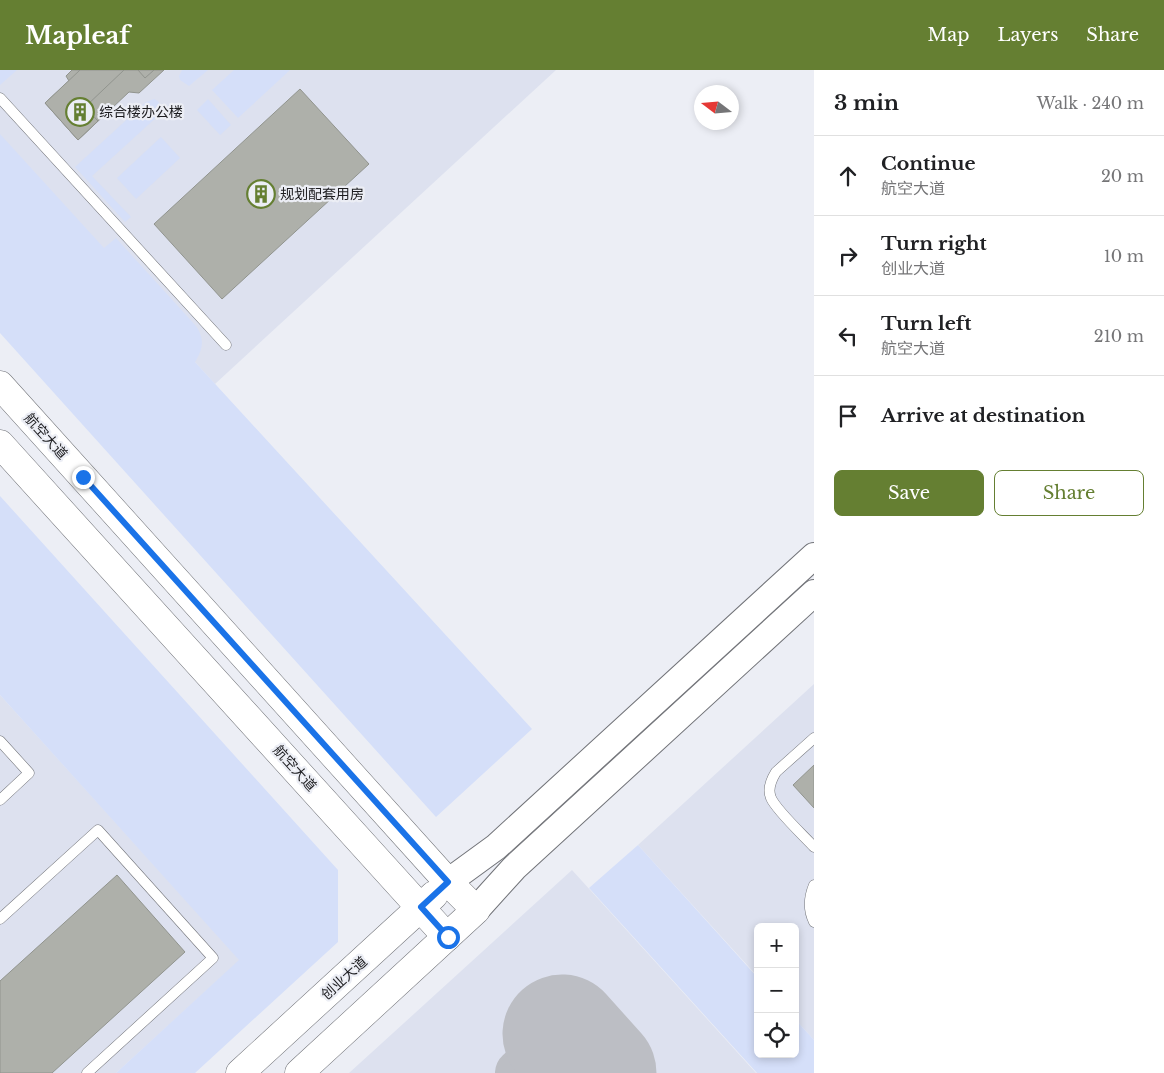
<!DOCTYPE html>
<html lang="en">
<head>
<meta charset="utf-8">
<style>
  body { margin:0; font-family:"Libre Baskerville","Noto Sans SC",serif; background:#f2f2f2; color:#202124 }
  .controls { position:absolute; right:15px; bottom:15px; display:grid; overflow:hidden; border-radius:8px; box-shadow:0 2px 8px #0003 }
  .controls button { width:45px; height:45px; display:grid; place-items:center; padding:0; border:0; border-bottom:1px solid #e0e0e0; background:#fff; color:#202124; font:25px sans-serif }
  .compass { position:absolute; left:694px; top:15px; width:45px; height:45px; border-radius:50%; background:#fff; box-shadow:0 2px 8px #0003; rotate:286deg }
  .stop { position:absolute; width:15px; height:15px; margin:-11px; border:4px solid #1a73e8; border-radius:50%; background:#fff }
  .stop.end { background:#1a73e8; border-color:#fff; box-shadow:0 1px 5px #0008 }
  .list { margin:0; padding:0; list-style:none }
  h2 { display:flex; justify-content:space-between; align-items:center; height:65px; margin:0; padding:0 20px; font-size:21px }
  h2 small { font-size:16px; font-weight:400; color:#757577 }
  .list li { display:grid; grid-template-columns:32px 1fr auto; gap:15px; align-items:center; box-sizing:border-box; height:80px; padding:0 20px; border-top:1px solid #e0e0e0 }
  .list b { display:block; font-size:19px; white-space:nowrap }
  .list p { margin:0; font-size:16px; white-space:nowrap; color:#757577 }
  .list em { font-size:16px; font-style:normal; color:#757577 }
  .actions { display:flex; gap:10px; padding:15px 20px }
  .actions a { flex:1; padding:11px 0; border:1px solid #657f32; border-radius:8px; text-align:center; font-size:18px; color:#657f32 }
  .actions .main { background:#657f32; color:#fff }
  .icon { flex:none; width:28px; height:28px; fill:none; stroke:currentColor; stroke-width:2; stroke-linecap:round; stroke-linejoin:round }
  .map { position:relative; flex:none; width:814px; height:1003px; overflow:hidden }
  header { display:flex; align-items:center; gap:30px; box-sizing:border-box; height:70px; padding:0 25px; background:#657f32; color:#fff }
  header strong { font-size:24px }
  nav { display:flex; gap:28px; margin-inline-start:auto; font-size:18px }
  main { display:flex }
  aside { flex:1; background:#fff }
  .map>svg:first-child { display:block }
  .built { fill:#dde1ef }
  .green { fill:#d5dff9 }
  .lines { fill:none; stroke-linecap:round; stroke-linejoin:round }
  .taxiway { stroke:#bcbec4; stroke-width:48 }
  .runway { stroke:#bcbec4; stroke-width:119 }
  .building { fill:#aeb0aa; stroke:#91948e }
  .service-casing { stroke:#717378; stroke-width:11 }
  .tertiary-casing { stroke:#717378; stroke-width:28 }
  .secondary-casing { stroke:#717378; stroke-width:29 }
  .service { stroke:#fff; stroke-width:10 }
  .tertiary { stroke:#fff; stroke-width:26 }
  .secondary { stroke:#fff; stroke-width:28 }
  .route { stroke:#1a73e8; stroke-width:6 }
  .labels { text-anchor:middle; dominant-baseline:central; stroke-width:4.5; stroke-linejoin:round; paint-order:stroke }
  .poi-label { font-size:14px; fill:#1c1c1f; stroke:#eceef5; text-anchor:start }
  .street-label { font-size:14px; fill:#1c1c1f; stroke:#eceef5 }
</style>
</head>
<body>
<header>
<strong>Mapleaf</strong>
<nav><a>Map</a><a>Layers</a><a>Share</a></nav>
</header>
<main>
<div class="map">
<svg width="814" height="1003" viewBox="0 0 814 1003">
  <rect width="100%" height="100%" fill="#eceef5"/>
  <g class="built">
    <path d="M 0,0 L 556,0 L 215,314 L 0,79 Z"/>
    <path d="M 814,614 L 814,970 L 795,949 L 795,857 L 758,857 L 758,907 L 638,775 Z"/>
    <path d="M 0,625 L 240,890 L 116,1003 L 0,1003 Z"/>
    <path d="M 572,800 L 756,1003 L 349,1003 L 415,943 Z"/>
  </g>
  <g class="green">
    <path d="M 0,0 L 17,0 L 0,15 Z"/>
    <path d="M 182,0 L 208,0 L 189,16 L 180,10 L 179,6 Z"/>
    <path d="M 234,0 L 290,0 L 238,48 L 212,20 Z"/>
    <path d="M 154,29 L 158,31 L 162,37 L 159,45 L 92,106 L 131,147 L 125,152 L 75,97 L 146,32 Z"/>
    <path d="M 208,29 L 231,55 L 220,65 L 197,40 Z"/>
    <path d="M 0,64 L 104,178 L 116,168 L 196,256 C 205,269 203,279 195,292 L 532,659 L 436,747 L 0,263 Z"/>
    <path d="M 161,67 L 180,88 L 136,129 L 117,108 Z"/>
    <path d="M 0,426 L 338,800 L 338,872 L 195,1003 L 116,1003 L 239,890 L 0,625 Z"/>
    <path d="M 638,775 L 758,908 L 758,984 L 795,984 L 795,949 L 814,970 L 814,1003 L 757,1003 L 589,818 Z"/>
  </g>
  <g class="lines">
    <path class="taxiway" d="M 519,1003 L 562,964"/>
    <path class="runway" d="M 562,964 L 597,1003"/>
  </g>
  <g class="building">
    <path d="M 72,0 L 164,0 L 139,23 L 129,22 L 78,70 L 45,33 L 69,11 L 66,6 Z"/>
    <path d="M 80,0 L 124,0 L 85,37 L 98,51 L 78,70 L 45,33 Z"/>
    <path d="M 138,0 L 154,0 L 145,8 Z"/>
    <path d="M 300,19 L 369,94 L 222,229 L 154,154 Z"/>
    <path d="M 814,695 L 814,738 L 793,715 Z"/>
    <path d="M 117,805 L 185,882 L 52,1003 L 0,1003 L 0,911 Z"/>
  </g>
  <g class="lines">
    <defs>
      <g id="service">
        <path d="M 0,28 L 226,275"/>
        <path d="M 814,668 L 776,702 C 771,710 767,719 771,728 C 776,740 804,766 814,777"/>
        <path d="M 0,671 L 29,703 L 0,730"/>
        <path d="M 814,815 C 809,827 808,840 814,852"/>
        <path d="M 0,849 L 98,760 L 213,888 L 87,1003"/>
      </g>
      <g id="tertiary">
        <path d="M 448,812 L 496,777 L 814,486"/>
        <path d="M 476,840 L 514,798 L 814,523"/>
      </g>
      <g id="secondary">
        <path d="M 0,315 L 448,812 L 476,840 L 299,1003"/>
        <path d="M 0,374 L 447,867"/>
        <path d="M 240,1003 L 434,825"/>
      </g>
    </defs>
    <use href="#service" class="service-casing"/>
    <use href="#tertiary" class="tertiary-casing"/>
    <use href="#secondary" class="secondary-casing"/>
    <use href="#service" class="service"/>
    <use href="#tertiary" class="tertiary"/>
    <use href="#secondary" class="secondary"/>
  </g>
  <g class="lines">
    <path class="route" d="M 83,407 L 448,812 L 421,837 L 448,867"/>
  </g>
  <defs>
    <symbol id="building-ring" viewBox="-11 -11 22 22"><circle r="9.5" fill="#eceef5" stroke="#657f32" stroke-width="1.5"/><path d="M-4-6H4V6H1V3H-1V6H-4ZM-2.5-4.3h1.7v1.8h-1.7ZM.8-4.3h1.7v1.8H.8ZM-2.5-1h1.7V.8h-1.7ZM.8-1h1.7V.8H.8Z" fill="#657f32"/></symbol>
  </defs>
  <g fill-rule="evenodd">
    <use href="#building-ring" x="64" y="26" width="32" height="32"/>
    <use href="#building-ring" x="245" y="108" width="32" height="32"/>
  </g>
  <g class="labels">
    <g class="poi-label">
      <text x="99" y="42">综合楼办公楼</text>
      <text x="280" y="124">规划配套用房</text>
    </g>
    <g class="street-label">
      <text transform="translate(46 366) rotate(48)">航空大道</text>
      <text transform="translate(295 698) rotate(48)">航空大道</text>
      <text transform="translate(344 908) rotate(-42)">创业大道</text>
    </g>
  </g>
</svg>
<div class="controls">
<button>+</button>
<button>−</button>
<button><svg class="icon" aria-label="locate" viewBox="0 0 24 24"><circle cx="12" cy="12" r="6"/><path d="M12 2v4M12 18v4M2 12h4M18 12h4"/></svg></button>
</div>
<svg class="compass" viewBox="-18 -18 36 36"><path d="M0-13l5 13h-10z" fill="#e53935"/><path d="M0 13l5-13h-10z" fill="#757577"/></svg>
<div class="stop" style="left:448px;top:867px"></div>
<div class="stop end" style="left:83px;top:407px"></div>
</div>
<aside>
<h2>3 min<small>Walk · 240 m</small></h2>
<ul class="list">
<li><svg class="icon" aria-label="ahead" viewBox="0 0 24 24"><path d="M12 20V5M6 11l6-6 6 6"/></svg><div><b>Continue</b><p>航空大道</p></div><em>20 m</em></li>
<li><svg class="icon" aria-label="right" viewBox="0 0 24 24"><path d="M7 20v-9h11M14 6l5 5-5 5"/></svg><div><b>Turn right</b><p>创业大道</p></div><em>10 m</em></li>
<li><svg class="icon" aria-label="left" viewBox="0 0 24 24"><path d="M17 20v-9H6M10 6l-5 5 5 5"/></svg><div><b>Turn left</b><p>航空大道</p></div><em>210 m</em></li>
<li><svg class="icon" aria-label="arrive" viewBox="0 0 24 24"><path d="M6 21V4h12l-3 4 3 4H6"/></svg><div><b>Arrive at destination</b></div></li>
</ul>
<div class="actions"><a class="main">Save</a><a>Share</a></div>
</aside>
</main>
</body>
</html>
